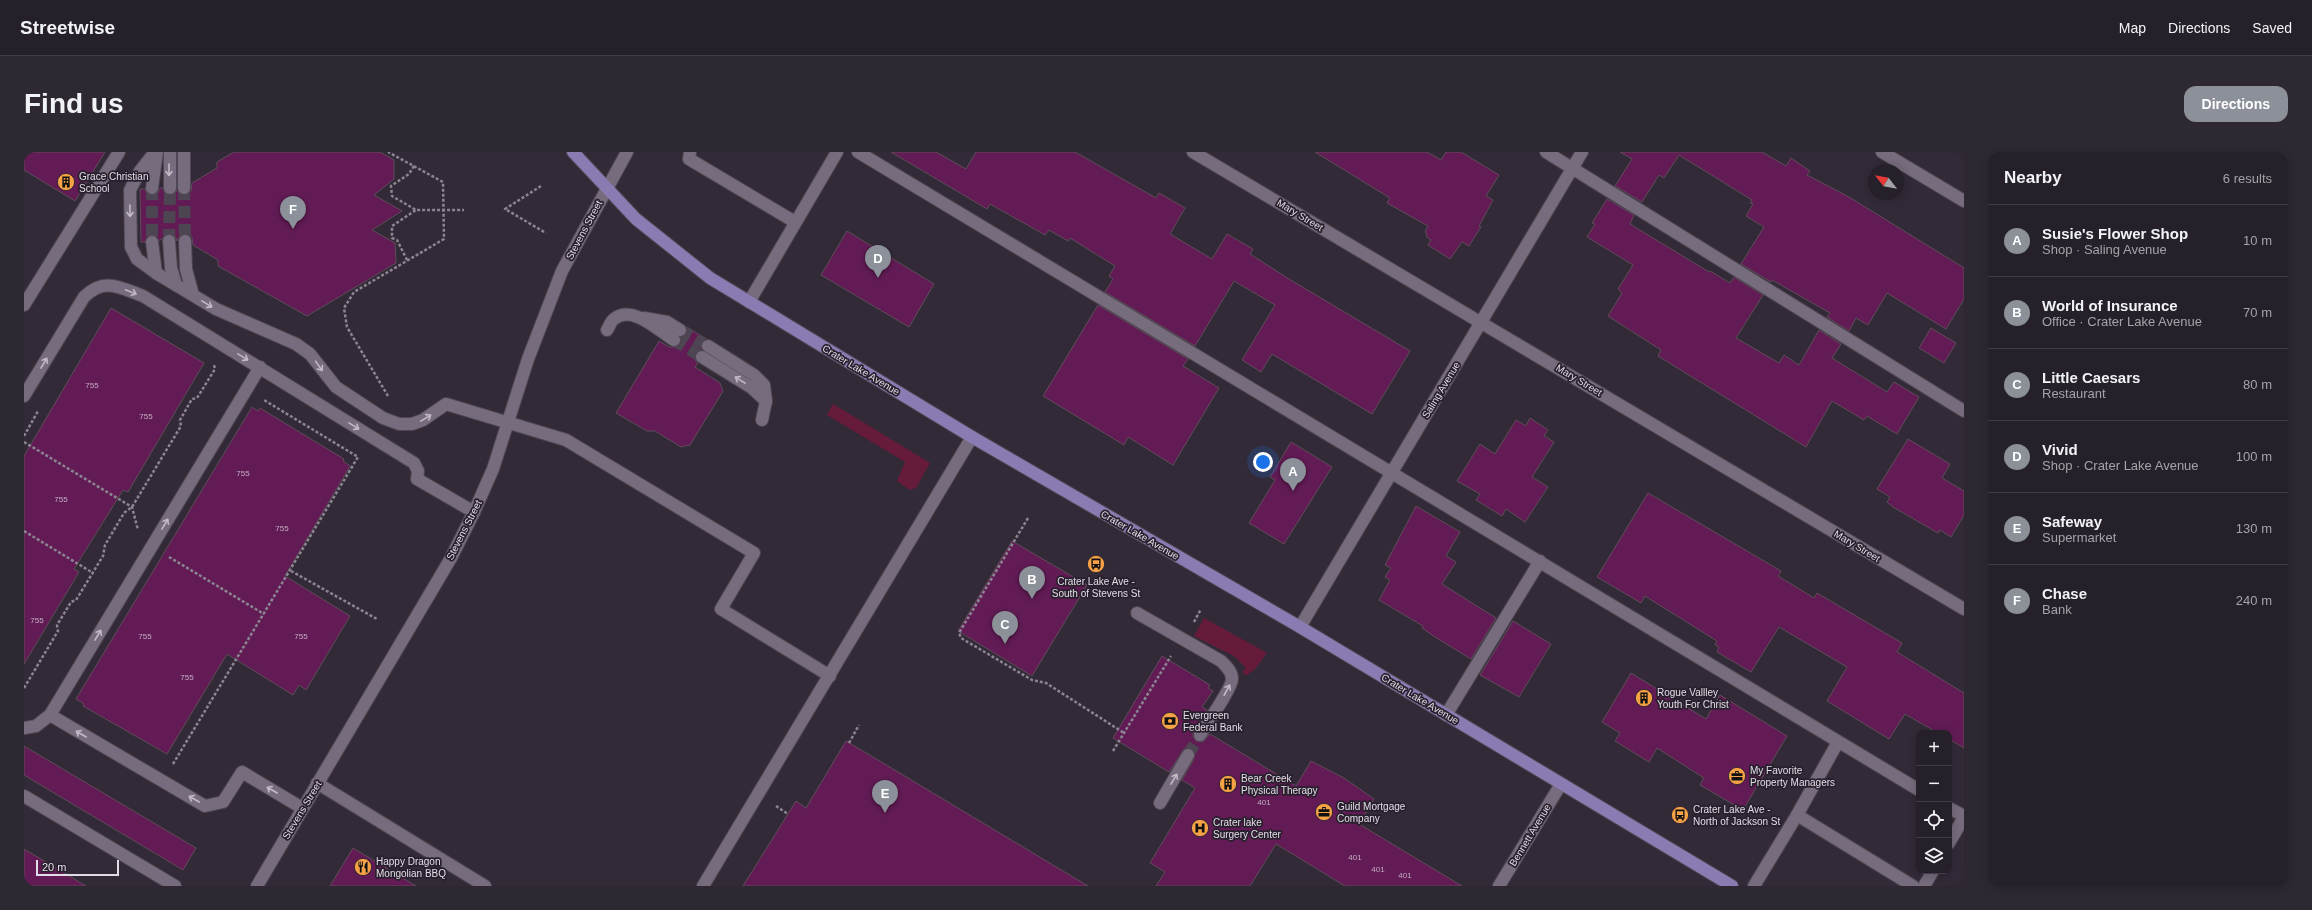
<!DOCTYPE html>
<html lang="en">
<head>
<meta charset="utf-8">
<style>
  body { margin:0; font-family:Helvetica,sans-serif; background:#2e2832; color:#f1f3f6 }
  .controls { position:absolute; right:12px; bottom:12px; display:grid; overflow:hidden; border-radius:8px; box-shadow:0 2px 10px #0003 }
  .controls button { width:36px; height:36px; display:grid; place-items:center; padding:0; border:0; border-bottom:1px solid #423e47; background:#26202a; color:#f1f3f6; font:20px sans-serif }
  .compass { position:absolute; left:1844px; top:12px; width:36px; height:36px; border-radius:50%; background:#26202a; box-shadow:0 2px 10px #0003; rotate:301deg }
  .scale { position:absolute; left:12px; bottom:10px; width:83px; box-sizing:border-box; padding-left:4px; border:2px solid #e2dce6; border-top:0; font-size:11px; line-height:14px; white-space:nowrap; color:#e2dce6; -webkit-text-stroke:3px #29202e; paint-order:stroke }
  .you { position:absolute; left:1239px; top:310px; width:14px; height:14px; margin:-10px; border:3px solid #fff; border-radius:50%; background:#1a73e8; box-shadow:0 0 0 6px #1a73e833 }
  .badge { display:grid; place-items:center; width:26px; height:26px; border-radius:50%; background:#8c9099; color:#fff; font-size:13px; font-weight:700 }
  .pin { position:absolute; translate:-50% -33px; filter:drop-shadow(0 1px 2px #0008) }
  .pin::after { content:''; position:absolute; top:21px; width:14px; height:12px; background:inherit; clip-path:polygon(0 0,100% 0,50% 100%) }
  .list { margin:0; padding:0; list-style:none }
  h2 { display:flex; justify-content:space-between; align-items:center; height:52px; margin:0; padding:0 16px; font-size:17px }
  h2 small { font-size:13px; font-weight:400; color:#a4a3a8 }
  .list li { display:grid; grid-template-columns:26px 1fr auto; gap:12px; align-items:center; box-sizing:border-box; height:72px; padding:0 16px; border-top:1px solid #423e47 }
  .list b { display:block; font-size:15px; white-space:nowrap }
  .list p { margin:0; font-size:13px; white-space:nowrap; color:#a4a3a8 }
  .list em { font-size:13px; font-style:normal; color:#a4a3a8 }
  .icon { flex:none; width:22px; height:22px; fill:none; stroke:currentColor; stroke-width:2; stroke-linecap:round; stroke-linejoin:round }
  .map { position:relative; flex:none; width:1940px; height:734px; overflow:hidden; border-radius:12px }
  header { display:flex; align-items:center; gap:24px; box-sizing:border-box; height:56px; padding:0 20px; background:#26202a; border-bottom:1px solid #423e47 }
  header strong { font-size:19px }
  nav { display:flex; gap:22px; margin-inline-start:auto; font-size:14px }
  .intro { display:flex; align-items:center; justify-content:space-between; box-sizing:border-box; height:96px; padding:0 24px }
  h1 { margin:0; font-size:28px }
  .button { padding:10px 18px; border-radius:12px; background:#8c9099; color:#fff; font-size:14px; font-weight:700 }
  main { display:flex; gap:24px; padding:0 24px }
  aside { flex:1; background:#26202a; border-radius:12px; box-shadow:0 2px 10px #0003 }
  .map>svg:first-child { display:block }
  .green { fill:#661b3b }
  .building { fill:#621b55; stroke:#5e4d59 }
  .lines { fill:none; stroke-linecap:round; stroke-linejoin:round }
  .minor-tunnel { stroke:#4d4552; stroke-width:12; stroke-dasharray:12 6; stroke-linecap:butt }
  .minor-casing { stroke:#4f4753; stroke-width:14 }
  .major-casing { stroke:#4f4753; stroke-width:14 }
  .path { stroke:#8c8591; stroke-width:2.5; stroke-dasharray:3 2; stroke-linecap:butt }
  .minor { stroke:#776c7d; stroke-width:12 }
  .major { stroke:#8a7cb2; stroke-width:12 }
  .oneway { stroke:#c2bac6 }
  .labels { text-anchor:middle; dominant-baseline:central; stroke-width:3.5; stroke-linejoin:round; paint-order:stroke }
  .number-label { font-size:8px; fill:#c2acc2 }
  .poi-label { font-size:10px; fill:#e2dce6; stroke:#29202e; text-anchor:start }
  .street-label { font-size:10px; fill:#e2dce6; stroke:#29202e }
</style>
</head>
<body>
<header>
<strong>Streetwise</strong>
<nav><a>Map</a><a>Directions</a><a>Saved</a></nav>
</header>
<div class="intro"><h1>Find us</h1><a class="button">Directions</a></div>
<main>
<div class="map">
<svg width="1940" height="734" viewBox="0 0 1940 734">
  <rect width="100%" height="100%" fill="#332a38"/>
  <g class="green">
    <path d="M 809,252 L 906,311 L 892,336 L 886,338 L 873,329 L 881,310 L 803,263 Z"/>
    <path d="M 1180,466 L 1243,501 L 1231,517 L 1223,523 L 1220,523 L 1219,518 L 1222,516 L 1210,504 L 1170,484 Z"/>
  </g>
  <g class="building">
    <path d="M 0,0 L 81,0 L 51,49 L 0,18 Z"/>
    <path d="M 210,0 L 356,0 L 370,8 L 370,27 L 350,43 L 378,59 L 348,78 L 371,91 L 372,111 L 283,164 L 194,114 L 194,108 L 169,93 L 168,85 L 164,82 L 157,82 L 153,89 L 151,84 L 144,82 L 135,89 L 131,83 L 127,83 L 121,90 L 117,90 L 116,37 L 121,37 L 123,42 L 127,43 L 134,41 L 136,36 L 139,36 L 140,40 L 146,43 L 150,42 L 153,38 L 157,43 L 163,43 L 167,39 L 168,31 L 193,16 L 193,10 Z"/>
    <path d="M 867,0 L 912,0 L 942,17 L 952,0 L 1051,0 L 1132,46 L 1135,41 L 1161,56 L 1146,82 L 1188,107 L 1203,82 L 1229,97 L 1226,102 L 1265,127 L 1386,199 L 1348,262 L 1248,202 L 1237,220 L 1218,208 L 1251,153 L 1210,129 L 1171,194 L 1081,140 L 1089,127 L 1085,124 L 1091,114 L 1046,86 L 1044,89 L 1025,78 L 1021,83 L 966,52 L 963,57 Z"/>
    <path d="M 1291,0 L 1403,0 L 1417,8 L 1422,0 L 1437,0 L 1475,23 L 1462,44 L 1469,48 L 1455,74 L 1457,75 L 1445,94 L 1438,90 L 1426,107 L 1404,93 L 1407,88 L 1402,84 L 1403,82 L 1401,80 L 1404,74 L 1363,51 L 1366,46 Z"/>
    <path d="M 1596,0 L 1738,0 L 1762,14 L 1767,6 L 1786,19 L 1783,23 L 1825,45 L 1940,116 L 1940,147 L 1922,177 L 1863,141 L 1844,173 L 1832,166 L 1825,179 L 1803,165 L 1806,161 L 1748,128 L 1747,130 L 1717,112 L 1740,75 L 1722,64 L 1729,52 L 1726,51 L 1728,48 L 1655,3 L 1640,26 L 1635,23 L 1618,50 L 1591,34 L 1608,7 Z"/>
    <path d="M 1583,47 L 1610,63 L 1606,72 L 1685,120 L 1686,119 L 1706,131 L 1710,125 L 1739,143 L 1712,186 L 1755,211 L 1760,203 L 1775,213 L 1795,178 L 1817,192 L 1808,206 L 1863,240 L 1870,230 L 1895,245 L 1873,282 L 1843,264 L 1840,268 L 1808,249 L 1782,295 L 1634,204 L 1637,198 L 1584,164 L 1598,141 L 1594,137 L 1609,113 L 1563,85 L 1571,72 L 1568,71 Z"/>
    <path d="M 823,79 L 910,132 L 885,175 L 797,123 Z"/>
    <path d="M 1074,153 L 1164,207 L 1159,214 L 1195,236 L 1149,313 L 1104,285 L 1100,293 L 1019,244 Z"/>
    <path d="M 87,156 L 180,211 L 104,340 L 99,338 L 50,417 L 55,420 L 0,512 L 0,304 Z"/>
    <path d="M 663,175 L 682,187 L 677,190 L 677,198 L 671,201 L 671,208 L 674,211 L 671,215 L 696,231 L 699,239 L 666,293 L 657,295 L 631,279 L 623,279 L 592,261 L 635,189 L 645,195 L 654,195 L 656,192 L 657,185 L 663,182 Z"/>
    <path d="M 1907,176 L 1932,191 L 1920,211 L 1895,196 Z"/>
    <path d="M 228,255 L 234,259 L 236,256 L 282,284 L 320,307 L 319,309 L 326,314 L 261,424 L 326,464 L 282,538 L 275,533 L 269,543 L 203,502 L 143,602 L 59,554 L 60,552 L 52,547 Z"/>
    <path d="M 1506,266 L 1524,278 L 1520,284 L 1530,290 L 1508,325 L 1524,335 L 1501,370 L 1482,357 L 1478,364 L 1452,348 L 1456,342 L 1433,329 L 1456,292 L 1471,302 L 1492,268 L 1502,274 Z"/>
    <path d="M 1884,287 L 1926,312 L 1918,326 L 1940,339 L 1940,363 L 1927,385 L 1916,378 L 1914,381 L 1869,355 L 1863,350 L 1866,345 L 1853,337 Z"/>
    <path d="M 1267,290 L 1308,315 L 1260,392 L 1225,371 L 1251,328 L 1246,325 Z"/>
    <path d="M 1624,341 L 1757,419 L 1754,424 L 1790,446 L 1793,441 L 1878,491 L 1873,500 L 1940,541 L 1940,596 L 1925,587 L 1925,581 L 1914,581 L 1881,562 L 1865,587 L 1803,549 L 1823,515 L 1755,475 L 1727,520 L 1693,500 L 1695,495 L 1691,493 L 1693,489 L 1621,444 L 1617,451 L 1573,425 Z"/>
    <path d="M 1392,354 L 1436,380 L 1422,404 L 1432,410 L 1418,432 L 1472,466 L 1447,507 L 1411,485 L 1398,476 L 1399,474 L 1355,448 L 1366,428 L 1361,425 L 1367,416 L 1361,413 Z"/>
    <path d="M 988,389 L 1063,433 L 1008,524 L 934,479 Z"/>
    <path d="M 1489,469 L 1527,492 L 1495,545 L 1456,523 Z"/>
    <path d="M 1138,504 L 1186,533 L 1184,536 L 1189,539 L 1178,555 L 1183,558 L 1169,579 L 1169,583 L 1172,589 L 1179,590 L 1186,582 L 1272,634 L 1287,609 L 1320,626 L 1350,647 L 1335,672 L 1438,734 L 1321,734 L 1252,692 L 1226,734 L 1132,734 L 1141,720 L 1126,711 L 1171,636 L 1158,628 L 1170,607 L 1171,600 L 1164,596 L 1160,597 L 1145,620 L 1089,586 Z"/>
    <path d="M 1607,521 L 1682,567 L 1696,543 L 1763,584 L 1719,658 L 1676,633 L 1680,626 L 1633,596 L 1625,610 L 1591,589 L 1596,581 L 1578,570 Z"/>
    <path d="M 822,589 L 854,608 L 1064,734 L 719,734 L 772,649 L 782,656 Z"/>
    <path d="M 0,594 L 172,696 L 159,718 L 0,623 Z"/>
    <path d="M 329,696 L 392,734 L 306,734 Z"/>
    <path d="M 0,697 L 62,734 L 0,734 Z"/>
  </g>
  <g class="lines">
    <g class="minor-tunnel">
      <path d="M 128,36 L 128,90"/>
      <path d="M 160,36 L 161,89"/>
      <path d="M 145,89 L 146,36"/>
      <path d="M 656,178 L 684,194"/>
      <path d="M 650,188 L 678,205"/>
      <path d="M 1164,603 L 1176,583"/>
    </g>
    <defs>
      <g id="minor">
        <path d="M 131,0 L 116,19 L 106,38 L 107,95 L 113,107 L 132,121"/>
        <path d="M 160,0 L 160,36"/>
        <path d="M 666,0 L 665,7 L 771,70"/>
        <path d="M 834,0 L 1895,638"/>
        <path d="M 1169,0 L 1940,457"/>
        <path d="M 1522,0 L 1940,259"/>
        <path d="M 1858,0 L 1940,49"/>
        <path d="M 128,36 L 133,0"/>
        <path d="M 146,36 L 146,0"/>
        <path d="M 145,89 L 147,116 L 152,133 L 192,157 L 272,192 L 286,202 L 312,235 L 359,266 L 375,272 L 388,272 L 399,268 L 422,252 L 542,288 L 730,401 L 697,457 L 806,524"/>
        <path d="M 161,89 L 162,117 L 169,143"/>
        <path d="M 128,90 L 132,121 L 152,133"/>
        <path d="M 725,150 L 813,0"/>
        <path d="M 0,153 L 95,0"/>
        <path d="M 620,166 L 643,170 L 656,178"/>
        <path d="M 583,178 C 585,175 587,169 590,167 C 608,152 635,179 650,188"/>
        <path d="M 684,194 L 730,223 L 740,233 L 742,249"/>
        <path d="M 678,205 L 728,236 L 742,249 L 738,268"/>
        <path d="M 236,215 L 26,563 L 181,654 L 199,650 L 218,620 L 278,656"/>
        <path d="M 0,244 L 60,145 C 80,125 95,135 119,144 L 390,311 L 394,319 L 393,327 L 450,360"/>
        <path d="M 1113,461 L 1197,509 C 1202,514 1208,519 1208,527 C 1208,536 1182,573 1176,583"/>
        <path d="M 1276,475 L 1558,0"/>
        <path d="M 1422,563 L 1516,409"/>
        <path d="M 0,576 L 12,574 L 26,563"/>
        <path d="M 293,631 L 461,734"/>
        <path d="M 0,644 L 151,734"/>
        <path d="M 1136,651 L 1164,603"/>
        <path d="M 1925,656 L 1940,664"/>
        <path d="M 1773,663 L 1814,590"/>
        <path d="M 1925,691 L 1940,665"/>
        <path d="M 233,734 L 427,406 L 450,360 L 469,317 L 504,207 L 538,119 L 603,0"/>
        <path d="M 679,734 L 948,285"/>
        <path d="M 1475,734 L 1537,632"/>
        <path d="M 1730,734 L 1773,663 L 1889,734"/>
        <path d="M 1900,734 L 1909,719"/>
      </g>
      <path id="major" d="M 549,0 L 612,67 L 686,126 L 948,285 L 1276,475 L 1708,734"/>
    </defs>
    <use href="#minor" class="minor-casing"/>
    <use href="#major" class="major-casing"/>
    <g class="path">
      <path d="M 390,14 L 385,22 L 367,34 L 368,44 L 392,58 L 440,58"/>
      <path d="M 517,34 L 481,57 L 522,81"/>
      <path d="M 383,108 L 373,88 L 368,86 L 368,74 L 392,58"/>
      <path d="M 364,244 L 323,175 L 320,156 L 330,140 L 420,87 L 419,30 L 364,0"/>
      <path d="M 0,284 L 14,259"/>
      <path d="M 0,290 L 108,355 L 114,378"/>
      <path d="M 1004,366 L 935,481 L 937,486 L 1008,528 L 1022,531 L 1100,581"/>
      <path d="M 0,379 L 69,421"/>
      <path d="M 145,405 L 240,462"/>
      <path d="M 1072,412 L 1076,404"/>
      <path d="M 267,419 L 353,467"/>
      <path d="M 1170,470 L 1177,457"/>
      <path d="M 0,536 L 34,479 L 33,473 L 47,450 L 52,448 L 79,404 L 81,393 L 100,361 L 108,355 L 157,274 L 156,268 L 168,247 L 173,246 L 191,217 L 190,213"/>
      <path d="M 825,591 L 835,573"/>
      <path d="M 1089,599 L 1147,504"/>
      <path d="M 149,612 L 334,305 L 240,248"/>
      <path d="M 752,654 L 764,662"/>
    </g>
    <use href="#minor" class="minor"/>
    <use href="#major" class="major"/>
  </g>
  <defs><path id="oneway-shaft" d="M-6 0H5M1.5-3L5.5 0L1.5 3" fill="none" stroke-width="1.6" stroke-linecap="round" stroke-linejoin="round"/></defs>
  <g class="oneway">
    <use href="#oneway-shaft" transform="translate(145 18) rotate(90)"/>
    <use href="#oneway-shaft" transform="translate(106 59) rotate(89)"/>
    <use href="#oneway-shaft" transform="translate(107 140) rotate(22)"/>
    <use href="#oneway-shaft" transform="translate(183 152) rotate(31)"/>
    <use href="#oneway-shaft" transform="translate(219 205) rotate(31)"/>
    <use href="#oneway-shaft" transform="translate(20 211) rotate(-59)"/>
    <use href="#oneway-shaft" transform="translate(295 214) rotate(55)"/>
    <use href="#oneway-shaft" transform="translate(716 228) rotate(-148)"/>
    <use href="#oneway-shaft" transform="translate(402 266) rotate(-31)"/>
    <use href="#oneway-shaft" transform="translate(330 274) rotate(32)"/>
    <use href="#oneway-shaft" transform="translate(141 372) rotate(-59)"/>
    <use href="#oneway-shaft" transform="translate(74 483) rotate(-59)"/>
    <use href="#oneway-shaft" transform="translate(1203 538) rotate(-61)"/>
    <use href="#oneway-shaft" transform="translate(57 582) rotate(-150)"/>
    <use href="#oneway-shaft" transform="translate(1150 627) rotate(-59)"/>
    <use href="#oneway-shaft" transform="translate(248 638) rotate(-150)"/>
    <use href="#oneway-shaft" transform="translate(170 647) rotate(-150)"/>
  </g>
  <defs>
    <symbol id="building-disc" viewBox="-11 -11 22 22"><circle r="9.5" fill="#f6a247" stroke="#29202e"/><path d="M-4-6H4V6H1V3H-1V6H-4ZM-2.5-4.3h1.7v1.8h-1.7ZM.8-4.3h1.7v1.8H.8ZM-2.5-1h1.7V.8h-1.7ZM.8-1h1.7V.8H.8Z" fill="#111"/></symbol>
    <symbol id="bus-disc" viewBox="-11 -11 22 22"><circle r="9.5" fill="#f6a247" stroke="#29202e"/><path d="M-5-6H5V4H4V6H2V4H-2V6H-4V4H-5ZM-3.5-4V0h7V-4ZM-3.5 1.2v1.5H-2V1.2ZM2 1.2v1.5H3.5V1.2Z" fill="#111"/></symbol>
    <symbol id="bank-disc" viewBox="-11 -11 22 22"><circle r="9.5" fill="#f6a247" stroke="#29202e"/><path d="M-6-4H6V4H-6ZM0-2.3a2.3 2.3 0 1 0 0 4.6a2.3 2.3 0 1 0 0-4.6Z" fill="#111"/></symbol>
    <symbol id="office-disc" viewBox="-11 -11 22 22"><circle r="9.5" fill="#f6a247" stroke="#29202e"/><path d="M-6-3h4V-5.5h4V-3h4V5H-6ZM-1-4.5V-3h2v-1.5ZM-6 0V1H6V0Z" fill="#111"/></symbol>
    <symbol id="hospital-disc" viewBox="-11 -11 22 22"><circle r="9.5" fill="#f6a247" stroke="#29202e"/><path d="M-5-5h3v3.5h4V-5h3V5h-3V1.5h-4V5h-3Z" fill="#111"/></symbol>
    <symbol id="restaurant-disc" viewBox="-11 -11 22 22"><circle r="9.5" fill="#f6a247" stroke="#29202e"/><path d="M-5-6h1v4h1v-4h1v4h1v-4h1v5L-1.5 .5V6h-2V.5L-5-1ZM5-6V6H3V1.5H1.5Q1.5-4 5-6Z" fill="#111"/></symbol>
  </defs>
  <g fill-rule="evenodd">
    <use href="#building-disc" x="32" y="20" width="20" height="20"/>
    <use href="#bus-disc" x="1062" y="402" width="20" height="20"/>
    <use href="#building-disc" x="1610" y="536" width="20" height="20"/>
    <use href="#bank-disc" x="1136" y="559" width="20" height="20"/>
    <use href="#office-disc" x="1703" y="614" width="20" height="20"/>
    <use href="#building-disc" x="1194" y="622" width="20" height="20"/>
    <use href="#office-disc" x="1290" y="650" width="20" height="20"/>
    <use href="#bus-disc" x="1646" y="653" width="20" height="20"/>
    <use href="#hospital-disc" x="1166" y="666" width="20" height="20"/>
    <use href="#restaurant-disc" x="329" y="705" width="20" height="20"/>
  </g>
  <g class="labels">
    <g class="number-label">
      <text x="68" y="233">755</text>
      <text x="122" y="264">755</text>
      <text x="219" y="321">755</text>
      <text x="37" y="347">755</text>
      <text x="258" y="376">755</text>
      <text x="13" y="468">755</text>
      <text x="121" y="484">755</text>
      <text x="277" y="484">755</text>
      <text x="163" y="525">755</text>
      <text x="1240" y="650">401</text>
      <text x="1331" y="705">401</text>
      <text x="1354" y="717">401</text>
      <text x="1381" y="723">401</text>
    </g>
    <g class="poi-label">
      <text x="55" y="24">Grace Christian<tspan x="55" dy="12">School</tspan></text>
      <text x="1072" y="429" text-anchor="middle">Crater Lake Ave -<tspan x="1072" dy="12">South of Stevens St</tspan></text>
      <text x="1633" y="540">Rogue Vallley<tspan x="1633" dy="12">Youth For Christ</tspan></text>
      <text x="1159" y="563">Evergreen<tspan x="1159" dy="12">Federal Bank</tspan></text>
      <text x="1726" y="618">My Favorite<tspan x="1726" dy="12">Property Managers</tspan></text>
      <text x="1217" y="626">Bear Creek<tspan x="1217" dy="12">Physical Therapy</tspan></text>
      <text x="1313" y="654">Guild Mortgage<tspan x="1313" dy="12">Company</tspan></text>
      <text x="1669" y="657">Crater Lake Ave -<tspan x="1669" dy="12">North of Jackson St</tspan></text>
      <text x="1189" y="670">Crater lake<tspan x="1189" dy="12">Surgery Center</tspan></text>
      <text x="352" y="709">Happy Dragon<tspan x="352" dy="12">Mongolian BBQ</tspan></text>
    </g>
    <g class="street-label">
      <text transform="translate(1276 63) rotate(31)">Mary Street</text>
      <text transform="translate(560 78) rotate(-62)">Stevens Street</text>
      <text transform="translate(837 218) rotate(31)">Crater Lake Avenue</text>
      <text transform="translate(1555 228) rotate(31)">Mary Street</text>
      <text transform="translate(1417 238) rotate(-59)">Saling Avenue</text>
      <text transform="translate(440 378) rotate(-63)">Stevens Street</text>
      <text transform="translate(1116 383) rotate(30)">Crater Lake Avenue</text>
      <text transform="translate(1833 394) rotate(31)">Mary Street</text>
      <text transform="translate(1396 547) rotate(31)">Crater Lake Avenue</text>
      <text transform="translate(278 658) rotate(-59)">Stevens Street</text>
      <text transform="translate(1506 683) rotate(-59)">Bennett Avenue</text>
    </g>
  </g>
</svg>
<div class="controls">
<button>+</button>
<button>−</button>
<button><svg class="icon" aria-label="locate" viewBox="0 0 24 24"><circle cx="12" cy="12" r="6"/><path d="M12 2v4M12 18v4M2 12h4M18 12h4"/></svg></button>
<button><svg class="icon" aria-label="layers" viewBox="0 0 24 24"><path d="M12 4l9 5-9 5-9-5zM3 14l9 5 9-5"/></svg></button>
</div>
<svg class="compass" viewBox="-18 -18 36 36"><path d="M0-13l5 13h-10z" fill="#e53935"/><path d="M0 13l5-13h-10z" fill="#a4a3a8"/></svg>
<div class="scale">20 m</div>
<div class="you"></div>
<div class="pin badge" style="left:1269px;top:339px">A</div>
<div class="pin badge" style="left:1008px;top:447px">B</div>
<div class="pin badge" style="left:981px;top:492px">C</div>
<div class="pin badge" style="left:854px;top:126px">D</div>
<div class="pin badge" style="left:861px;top:661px">E</div>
<div class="pin badge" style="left:269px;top:77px">F</div>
</div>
<aside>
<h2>Nearby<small>6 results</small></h2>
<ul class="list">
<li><span class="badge">A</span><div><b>Susie's Flower Shop</b><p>Shop · Saling Avenue</p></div><em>10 m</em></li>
<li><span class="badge">B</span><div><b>World of Insurance</b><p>Office · Crater Lake Avenue</p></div><em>70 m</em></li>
<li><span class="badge">C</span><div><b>Little Caesars</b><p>Restaurant</p></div><em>80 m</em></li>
<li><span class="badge">D</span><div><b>Vivid</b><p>Shop · Crater Lake Avenue</p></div><em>100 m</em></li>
<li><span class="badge">E</span><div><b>Safeway</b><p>Supermarket</p></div><em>130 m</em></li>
<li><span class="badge">F</span><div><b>Chase</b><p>Bank</p></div><em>240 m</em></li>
</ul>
</aside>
</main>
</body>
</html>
